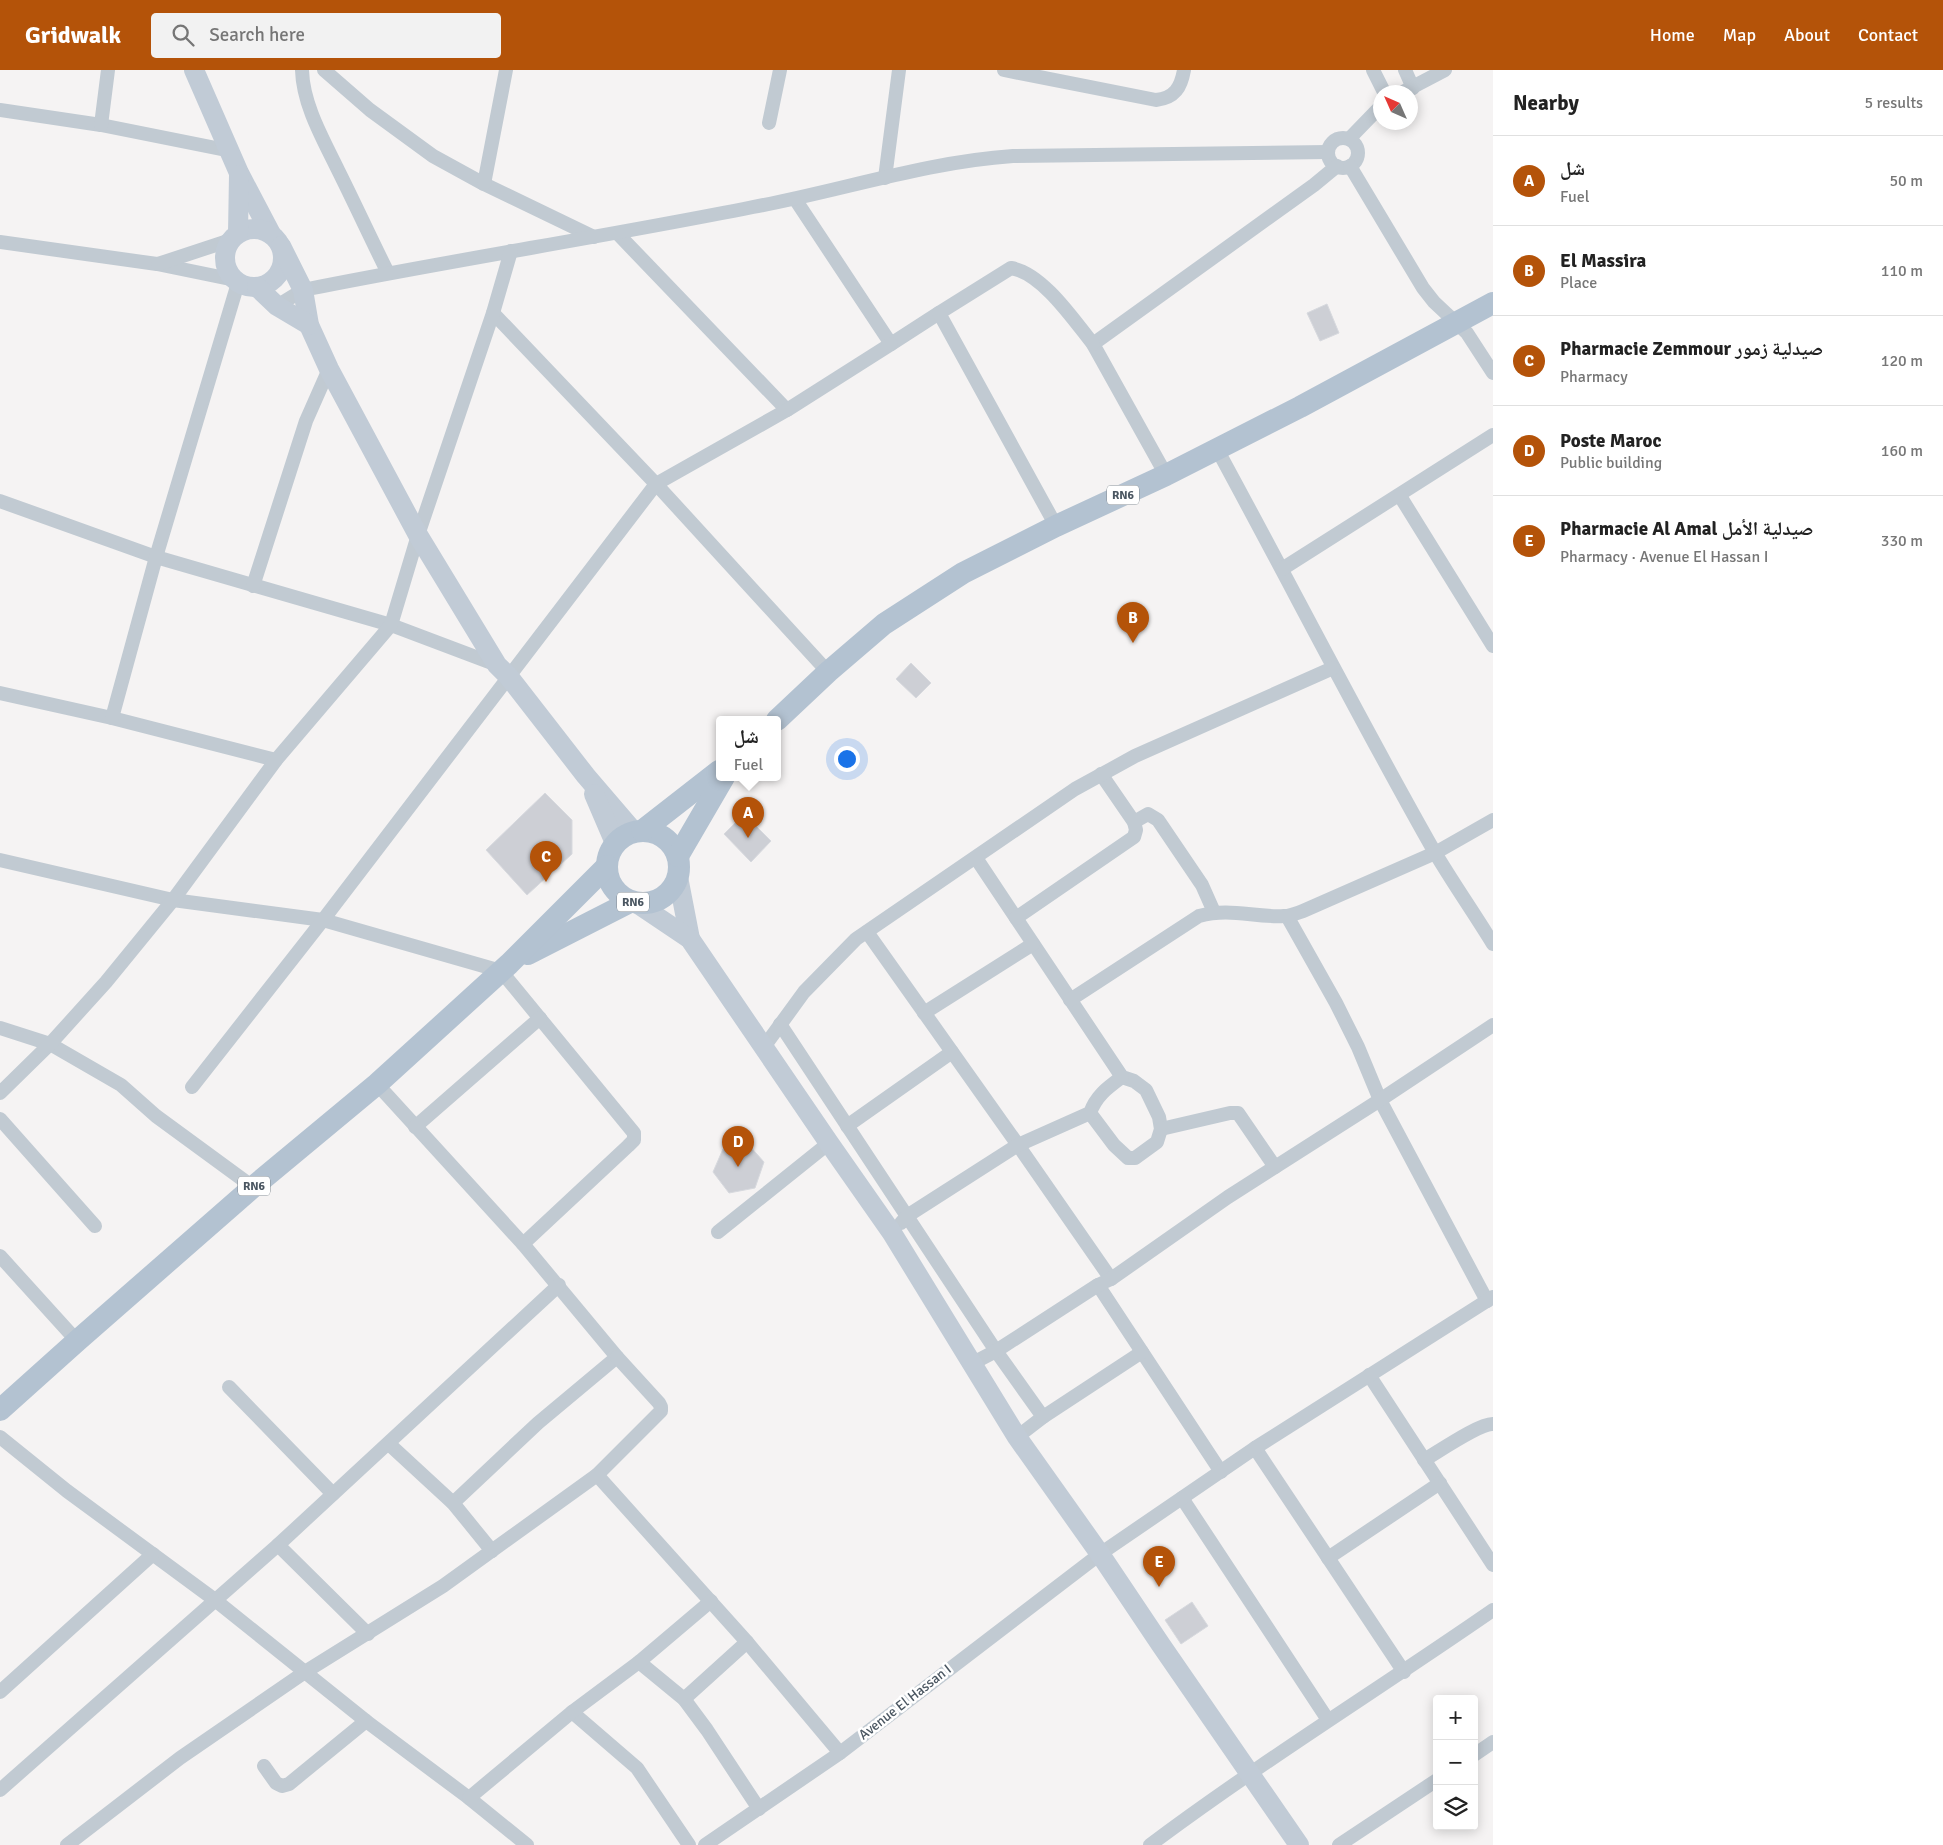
<!DOCTYPE html>
<html lang="en">
<head>
<meta charset="utf-8">
<style>
  body { margin:0; font-family:Signika,"Noto Naskh Arabic",sans-serif; background:#f2f2f2; color:#222 }
  .controls { position:absolute; right:15px; bottom:15px; display:grid; overflow:hidden; border-radius:5px; box-shadow:0 2px 12px #0003 }
  .controls button { width:45px; height:45px; display:grid; place-items:center; padding:0; border:0; border-bottom:1px solid #e0e0e0; background:#fff; color:#222; font:25px sans-serif }
  .compass { position:absolute; left:1373px; top:15px; width:45px; height:45px; border-radius:50%; background:#fff; box-shadow:0 2px 12px #0003; rotate:315deg }
  .you { position:absolute; left:846px; top:688px; width:18px; height:18px; margin:-12px; border:4px solid #fff; border-radius:50%; background:#1a73e8; box-shadow:0 0 0 8px #1a73e833 }
  .badge { display:grid; place-items:center; width:32px; height:32px; border-radius:50%; background:#b45309; color:#fff; font-size:16px; font-weight:700 }
  .pin { position:absolute; translate:-50% -41px; filter:drop-shadow(0 1px 2px #0008) }
  .pin::after { content:''; position:absolute; top:26px; width:18px; height:15px; background:inherit; clip-path:polygon(0 0,100% 0,50% 100%) }
  .popup { position:absolute; left:716px; top:646px; width:65px; height:65px; box-sizing:border-box; display:grid; place-content:center; border-radius:5px; background:#fff; filter:drop-shadow(0 1px 4px #0005); font-size:16px; white-space:nowrap; color:#767676 }
  .popup b { font-size:19px; color:#222 }
  .popup::after { content:''; position:absolute; left:50%; top:100%; margin-left:-10px; border:10px solid transparent; border-top-color:#fff }
  .list { margin:0; padding:0; list-style:none }
  h2 { display:flex; justify-content:space-between; align-items:center; height:65px; margin:0; padding:0 20px; font-size:21px }
  h2 small { font-size:16px; font-weight:400; color:#767676 }
  .list li { display:grid; grid-template-columns:32px 1fr auto; gap:15px; align-items:center; box-sizing:border-box; height:90px; padding:0 20px; border-top:1px solid #e0e0e0 }
  .list b { display:block; font-size:19px; white-space:nowrap }
  .list p { margin:0; font-size:16px; white-space:nowrap; color:#767676 }
  .list em { font-size:16px; font-style:normal; color:#767676 }
  .icon { flex:none; width:28px; height:28px; fill:none; stroke:currentColor; stroke-width:2; stroke-linecap:round; stroke-linejoin:round }
  .map { position:relative; flex:none; width:1493px; height:1775px; overflow:hidden }
  header { display:flex; align-items:center; gap:30px; box-sizing:border-box; height:70px; padding:0 25px; background:#b45309; color:#fff }
  header strong { font-size:24px }
  nav { display:flex; gap:28px; margin-inline-start:auto; font-size:18px }
  .search { width:350px; height:45px; background:#f2f2f2; display:flex; align-items:center; gap:12px; box-sizing:border-box; padding:0 18px; border-radius:5px; color:#767676; font-size:19px }
  main { display:flex }
  aside { flex:1; background:#fff }
  .map>svg:first-child { display:block }
  .building { fill:#cdcfd5; stroke:#d7d9de }
  .lines { fill:none; stroke-linecap:round; stroke-linejoin:round }
  .street { stroke:#c1cad2; stroke-width:14 }
  .secondary { stroke:#c1cbd6; stroke-width:20 }
  .primary { stroke:#b3c2d1; stroke-width:22 }
  .labels { text-anchor:middle; dominant-baseline:central; stroke-width:5; stroke-linejoin:round; paint-order:stroke }
  .shield { fill:#fff; stroke:#808990; stroke-width:1 }
  .shield-label { font-size:12px; font-weight:bold; fill:#4a5661 }
  .street-label { font-size:14px; fill:#4a5661; stroke:#fff }
</style>
</head>
<body>
<header>
<strong>Gridwalk</strong>
<div class="search"><svg class="icon" aria-label="search" viewBox="0 0 24 24"><circle cx="10" cy="10" r="6"/><path d="M15 15l6 6"/></svg>Search here</div>
<nav><a>Home</a><a>Map</a><a>About</a><a>Contact</a></nav>
</header>
<main>
<div class="map">
<svg width="1493" height="1775" viewBox="0 0 1493 1775">
  <rect width="100%" height="100%" fill="#f5f3f3"/>
  <g class="building">
    <path d="M 1327,234 L 1339,263 L 1320,271 L 1307,243 Z"/>
    <path d="M 911,593 L 931,613 L 916,628 L 896,609 Z"/>
    <path d="M 545,723 L 572,750 L 572,784 L 527,825 L 486,780 Z"/>
    <path d="M 744,744 L 771,771 L 751,792 L 724,764 Z"/>
    <path d="M 748,1074 L 764,1092 L 755,1118 L 729,1123 L 713,1102 L 723,1079 Z"/>
    <path d="M 1192,1532 L 1208,1556 L 1181,1574 L 1165,1550 Z"/>
  </g>
  <g class="lines">
    <g class="street">
      <path d="M 302,0 C 303,35 323,69 338,100 C 355,134 371,169 388,203"/>
      <path d="M 324,0 L 370,40 L 433,86 L 484,114 L 594,167"/>
      <path d="M 1004,0 L 1156,30 C 1175,28 1181,17 1184,0"/>
      <path d="M 1373,0 L 1384,22"/>
      <path d="M 1405,0 L 1413,18"/>
      <path d="M 1403,22 L 1445,0"/>
      <path d="M 0,40 L 101,55 L 231,81"/>
      <path d="M 769,53 L 780,0"/>
      <path d="M 101,55 L 108,0"/>
      <circle cx="1343" cy="83" r="15"/>
      <path d="M 1349,69 L 1380,37"/>
      <path d="M 1350,96 L 1423,218 L 1434,232 L 1467,263 L 1493,303"/>
      <path d="M 885,108 L 899,0"/>
      <path d="M 484,114 L 506,0"/>
      <path d="M 795,129 L 891,274 L 939,243"/>
      <path d="M 618,164 L 787,340"/>
      <path d="M 0,172 L 157,194 L 235,210"/>
      <path d="M 158,194 L 231,170"/>
      <path d="M 277,236 L 303,220 C 452,190 603,167 753,137 C 840,121 925,92 1013,86 L 1328,82"/>
      <path d="M 493,243 L 656,414 L 828,602"/>
      <path d="M 1217,379 C 1290,513 1359,649 1434,781 C 1453,813 1474,843 1493,874"/>
      <path d="M 1166,405 L 1093,274 L 1314,115 L 1337,96"/>
      <path d="M 1400,426 L 1493,576"/>
      <path d="M 0,431 L 156,487 L 391,555 L 497,595"/>
      <path d="M 1056,456 L 939,243 L 1011,198 C 1042,203 1073,249 1093,274"/>
      <path d="M 1282,499 L 1493,365"/>
      <path d="M 253,516 L 306,351 L 329,299"/>
      <path d="M 0,623 L 112,648 L 276,690"/>
      <path d="M 112,648 L 156,487 L 238,213"/>
      <path d="M 1134,752 L 1148,744 L 1158,750 L 1202,815 L 1214,842"/>
      <path d="M 976,788 L 1122,1007 L 1134,1011 L 1146,1020 L 1159,1047 L 1161,1059 L 1157,1072 L 1135,1088 L 1128,1088 L 1114,1075 L 1090,1043"/>
      <path d="M 0,790 L 173,830 L 323,850 L 501,901 L 634,1063 L 634,1070 L 628,1076 L 523,1174"/>
      <path d="M 1287,846 L 1336,933 L 1358,977 L 1380,1030 L 1487,1231"/>
      <path d="M 1016,848 L 1134,767 L 1136,760 L 1134,752 L 1101,704"/>
      <path d="M 867,862 L 1018,1075 L 1111,1209"/>
      <path d="M 1070,930 L 1199,846 C 1231,837 1254,848 1284,846 C 1291,846 1297,843 1303,841 L 1435,783 L 1493,750"/>
      <path d="M 924,943 L 1033,874"/>
      <path d="M 780,954 L 996,1281 L 1043,1347 L 1017,1367"/>
      <path d="M 0,958 L 50,974 L 121,1015 L 156,1046 L 253,1117"/>
      <path d="M 764,977 L 804,922 L 856,869 L 1075,719 L 1135,686 L 1333,598"/>
      <path d="M 377,1014 L 523,1174 L 617,1287 L 538,1353 L 453,1433"/>
      <path d="M 192,1017 L 323,850 L 656,414 L 787,340 L 891,274"/>
      <path d="M 0,1023 L 50,974 L 106,912 L 173,830 L 276,690 L 391,555 L 418,465 L 493,243 L 511,181"/>
      <path d="M 0,1049 L 95,1156"/>
      <path d="M 847,1056 L 952,982"/>
      <path d="M 415,1057 L 540,948"/>
      <path d="M 1161,1059 L 1230,1043 L 1238,1043 L 1275,1097"/>
      <path d="M 901,1153 L 907,1146 L 1018,1075 L 1090,1043 C 1096,1026 1107,1018 1122,1007"/>
      <path d="M 718,1162 L 829,1073"/>
      <path d="M 0,1186 L 77,1271"/>
      <path d="M 1098,1215 L 1221,1402"/>
      <path d="M 973,1293 L 996,1281 L 1098,1215 L 1111,1209 L 1228,1127 L 1380,1030 L 1493,955"/>
      <path d="M 1369,1305 L 1493,1495"/>
      <path d="M 229,1317 L 333,1424"/>
      <path d="M 1043,1347 L 1142,1282"/>
      <path d="M 0,1367 L 67,1421 L 215,1530 L 366,1651 L 469,1728 L 527,1775"/>
      <path d="M 389,1374 L 453,1433 L 492,1481"/>
      <path d="M 1255,1378 L 1404,1602"/>
      <path d="M 1424,1390 C 1438,1382 1480,1353 1493,1354"/>
      <path d="M 597,1405 L 747,1572 L 840,1683"/>
      <path d="M 1182,1428 L 1328,1650"/>
      <path d="M 278,1475 L 368,1564"/>
      <path d="M 1328,1488 L 1440,1413"/>
      <path d="M 639,1592 L 684,1629 L 707,1660 L 759,1739"/>
      <path d="M 0,1622 L 153,1484"/>
      <path d="M 684,1629 L 747,1572"/>
      <path d="M 572,1642 L 637,1698 L 689,1775"/>
      <path d="M 1474,1685 L 1493,1672"/>
      <path d="M 264,1696 L 276,1713 L 282,1716 L 289,1714 L 366,1651"/>
      <path d="M 0,1720 L 278,1475 L 559,1215"/>
      <path d="M 469,1728 L 572,1642 L 639,1592 L 711,1531"/>
      <path d="M 67,1775 L 180,1688 L 305,1602 L 443,1516 L 597,1405 L 661,1341 L 661,1337 L 659,1333 L 617,1287"/>
      <path d="M 705,1775 L 840,1683 L 1100,1484 L 1255,1378 L 1493,1227"/>
      <path d="M 1150,1775 C 1261,1692 1379,1619 1493,1540"/>
      <path d="M 1339,1775 L 1437,1710"/>
    </g>
    <g class="secondary">
      <path d="M 194,0 L 239,103 L 271,164"/>
      <circle cx="254" cy="188" r="29"/>
      <path d="M 238,163 L 239,105"/>
      <path d="M 281,176 L 303,220 L 309,255 L 329,299 L 418,465 L 497,595 L 509,607 L 586,706 L 634,762"/>
      <path d="M 257,217 L 277,236 L 309,255"/>
      <path d="M 594,724 L 615,773"/>
      <path d="M 678,807 L 690,869"/>
      <path d="M 638,834 L 690,869 L 829,1073 L 892,1163 L 1017,1367 L 1100,1484 L 1161,1575 L 1299,1775"/>
    </g>
    <g class="primary">
      <path d="M 777,650 L 828,602 L 884,554 L 963,503 L 1056,456 L 1166,405 L 1300,337 L 1493,233"/>
      <circle cx="643" cy="797" r="36"/>
      <path d="M 642,761 L 719,701"/>
      <path d="M 678,786 L 724,707"/>
      <path d="M 528,884 L 630,832"/>
      <path d="M 0,1340 L 77,1271 L 253,1117 L 377,1014 L 509,894 L 607,796"/>
    </g>
  </g>
  <g class="labels">
    <g class="shield">
      <rect x="1107" y="415.5" width="32" height="19" rx="4"/>
      <rect x="617" y="822.5" width="32" height="19" rx="4"/>
      <rect x="238" y="1106.5" width="32" height="19" rx="4"/>
    </g>
    <g class="shield-label">
      <text x="1123" y="425">RN6</text>
      <text x="633" y="832">RN6</text>
      <text x="254" y="1116">RN6</text>
    </g>
    <g class="street-label">
      <text transform="translate(905 1632) rotate(-38)">Avenue El Hassan I</text>
    </g>
  </g>
</svg>
<div class="controls">
<button>+</button>
<button>−</button>
<button><svg class="icon" aria-label="layers" viewBox="0 0 24 24"><path d="M12 4l9 5-9 5-9-5zM3 14l9 5 9-5"/></svg></button>
</div>
<svg class="compass" viewBox="-18 -18 36 36"><path d="M0-13l5 13h-10z" fill="#e53935"/><path d="M0 13l5-13h-10z" fill="#767676"/></svg>
<div class="you"></div>
<div class="pin badge" style="left:748px;top:768px">A</div>
<div class="popup"><b>شل</b>Fuel</div>
<div class="pin badge" style="left:1133px;top:573px">B</div>
<div class="pin badge" style="left:546px;top:812px">C</div>
<div class="pin badge" style="left:738px;top:1097px">D</div>
<div class="pin badge" style="left:1159px;top:1517px">E</div>
</div>
<aside>
<h2>Nearby<small>5 results</small></h2>
<ul class="list">
<li><span class="badge">A</span><div><b>شل</b><p>Fuel</p></div><em>50 m</em></li>
<li><span class="badge">B</span><div><b>El Massira</b><p>Place</p></div><em>110 m</em></li>
<li><span class="badge">C</span><div><b>Pharmacie Zemmour صيدلية زمور</b><p>Pharmacy</p></div><em>120 m</em></li>
<li><span class="badge">D</span><div><b>Poste Maroc</b><p>Public building</p></div><em>160 m</em></li>
<li><span class="badge">E</span><div><b>Pharmacie Al Amal صيدلية الأمل</b><p>Pharmacy · Avenue El Hassan I</p></div><em>330 m</em></li>
</ul>
</aside>
</main>
</body>
</html>
